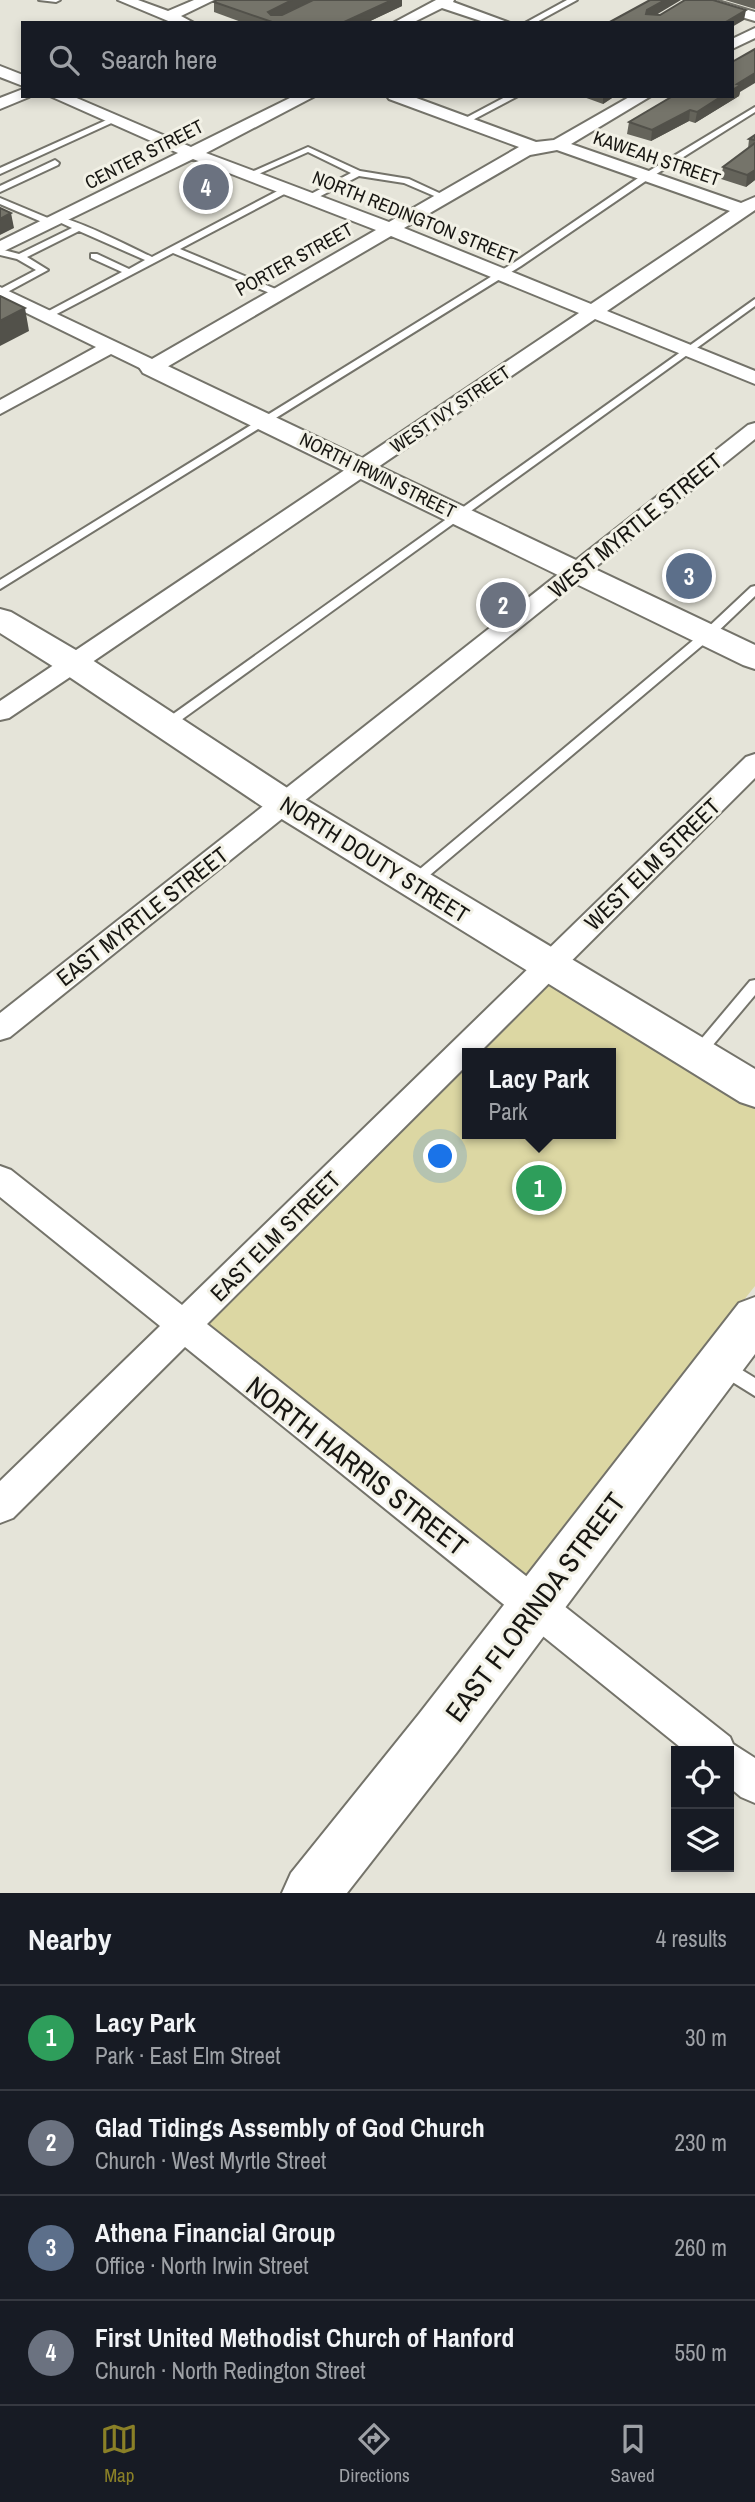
<!DOCTYPE html>
<html lang="en">
<head>
<meta charset="utf-8">
<style>
  body { margin:0; font-family:"Archivo Narrow",sans-serif; background:#242831; color:#f1f3f6 }
  .controls { position:absolute; right:21px; bottom:21px; display:grid; overflow:hidden; border-radius:0px; box-shadow:0 4px 10px #0003 }
  .controls button { width:63px; height:63px; display:grid; place-items:center; padding:0; border:0; border-bottom:2px solid #363941; background:#171b24; color:#f1f3f6; font:35px sans-serif }
  .you { position:absolute; left:441px; top:1157px; width:24px; height:24px; margin:-18px; border:5px solid #fff; border-radius:50%; background:#1a73e8; box-shadow:0 0 0 10px #1a73e833 }
  .badge { display:grid; place-items:center; width:46px; height:46px; border-radius:50%; background:#8a8027; color:#fff; font-size:23px; font-weight:700 }
  .pin { position:absolute; translate:-50% -50%; border:4px solid #fff; box-shadow:0 2px 7px #0006 }
  .popup { position:absolute; left:462px; top:1048px; width:154px; height:91px; box-sizing:border-box; display:grid; place-content:center; border-radius:0px; background:#171b24; filter:drop-shadow(0 2px 5px #0005); font-size:23px; white-space:nowrap; color:#9ea1a6 }
  .popup b { font-size:26px; color:#f1f3f6 }
  .popup::after { content:''; position:absolute; left:50%; top:100%; margin-left:-14px; border:14px solid transparent; border-top-color:#171b24 }
  .list { margin:0; padding:0; list-style:none }
  h2 { display:flex; justify-content:space-between; align-items:center; height:91px; margin:0; padding:0 28px; font-size:30px }
  h2 small { font-size:23px; font-weight:400; color:#9ea1a6 }
  .list li { display:grid; grid-template-columns:46px 1fr auto; gap:21px; align-items:center; box-sizing:border-box; height:105px; padding:0 28px; border-top:2px solid #363941 }
  .list b { display:block; font-size:26px; white-space:nowrap }
  .list p { margin:0; font-size:23px; white-space:nowrap; color:#9ea1a6 }
  .list em { font-size:23px; font-style:normal; color:#9ea1a6 }
  .icon { flex:none; width:38px; height:38px; fill:none; stroke:currentColor; stroke-width:2; stroke-linecap:round; stroke-linejoin:round }
  .map { position:relative; flex:none; width:755px; height:1893px; overflow:hidden }
  .search { position:absolute; background:#171b24; box-shadow:0 4px 10px #0003; left:21px; right:21px; top:21px; height:77px; display:flex; align-items:center; gap:18px; box-sizing:border-box; padding:0 24px; border-radius:0px; color:#9ea1a6; font-size:26px }
  .sheet { height:511px; background:#171b24 }
  nav { display:flex; justify-content:space-around; align-items:center; box-sizing:border-box; height:98px; border-top:2px solid #363941; background:#171b24; font-size:19px; color:#9ea1a6 }
  nav a { display:grid; justify-items:center; gap:4px }
  nav .on { color:#8a8027 }
  .map>svg:first-child { display:block }
  .green { fill:#dcd7a3; fill-rule:evenodd }
  .lines { fill:none; stroke-linecap:round; stroke-linejoin:round }
  .lane-casing { stroke:#74736a; stroke-width:4 }
  .street-casing { stroke:#74736a; stroke-width:4 }
  .secondary-casing { stroke:#74736a; stroke-width:4 }
  .lane { fill:#fff; fill-rule:evenodd }
  .street { fill:#fff; fill-rule:evenodd }
  .secondary { fill:#fff; fill-rule:evenodd }
  .wall { fill:#65645b }
  .shaded-wall { fill:#52514a }
  .building { fill:#75746a; stroke:#52514a; stroke-width:2 }
  .labels { text-anchor:middle; dominant-baseline:central; stroke-width:6; stroke-linejoin:round; paint-order:stroke }
  .far-street-label { font-size:19px; fill:#171612; stroke:#f2f1e6 }
  .street-label { font-size:23px; fill:#171612; stroke:#f2f1e6 }
  .near-street-label { font-size:28px; fill:#171612; stroke:#f2f1e6 }
</style>
</head>
<body>
<div class="map">
<svg width="755" height="1893" viewBox="0 0 755 1893">
  <rect width="100%" height="100%" fill="#e5e4d9"/>
  <path class="green" d="M 549,965 L 755,1090 L 755,1286 L 514,1590 L 183,1327 ZM 467,1053 L 611,1053 L 611,1134 L 467,1134 Z"/>
  <g class="lines">
    <defs>
      <g id="lane">
        <path d="M 39,0 L 60,0 L 56,2 Z"/>
        <path d="M 567,0 L 577,0 L 535,23 L 525,23 Z"/>
        <path d="M 507,96 L 518,96 L 465,124 L 458,122 Z"/>
        <path d="M 755,107 L 755,112 L 650,178 L 521,266 L 0,589 L 0,580 L 515,262 L 644,174 Z"/>
        <path d="M 111,118 L 118,120 L 0,174 L 0,168 Z"/>
        <path d="M 308,147 L 360,171 L 409,179 L 450,198 L 446,201 L 404,183 L 359,176 L 313,200 L 307,200 L 307,196 L 351,173 L 308,152 L 254,176 L 247,174 Z"/>
        <path d="M 55,160 L 59,163 L 58,165 L 0,192 L 0,186 Z"/>
        <path d="M 287,186 L 290,187 L 290,191 L 180,249 L 278,290 L 278,294 L 272,294 L 173,253 L 49,318 L 43,318 L 43,314 L 122,272 L 91,258 L 91,254 L 97,254 L 129,269 L 145,260 L 79,231 L 27,257 L 48,270 L 0,296 L 0,289 L 36,270 L 17,259 L 0,255 L 0,249 L 19,254 L 72,228 L 57,221 L 57,217 C 72,217 133,248 152,257 Z"/>
        <path d="M 0,198 L 55,221 L 56,223 L 49,225 L 0,204 Z"/>
        <path d="M 755,299 L 755,306 L 170,728 L 162,728 L 160,725 L 162,722 Z"/>
        <path d="M 755,586 L 755,596 L 711,638 L 418,885 L 408,885 L 406,882 L 408,879 L 703,632 L 751,587 Z"/>
        <path d="M 755,980 L 755,995 L 702,1058 L 692,1058 L 690,1054 L 692,1050 L 750,981 Z"/>
        <path d="M 724,1359 L 755,1378 L 755,1396 L 718,1373 L 716,1367 L 718,1361 Z"/>
      </g>
      <g id="street">
        <path d="M 118,0 L 138,0 L 168,11 L 194,0 L 214,0 L 181,16 L 194,23 L 173,23 Z"/>
        <path d="M 436,0 L 454,0 L 453,2 L 510,23 L 487,23 L 442,8 L 412,23 L 393,23 Z"/>
        <path d="M 693,0 L 715,0 L 755,12 L 755,21 L 695,3 Z"/>
        <path d="M 755,28 L 755,38 L 732,49 L 732,39 Z"/>
        <path d="M 0,66 L 23,75 L 23,86 L 0,77 Z"/>
        <path d="M 23,89 L 23,96 L 29,97 L 0,109 L 0,98 Z"/>
        <path d="M 50,96 L 72,96 L 191,147 L 294,96 L 315,96 L 206,153 L 389,222 L 519,147 L 389,99 L 387,96 L 411,96 L 536,142 L 554,140 L 631,96 L 651,96 L 571,144 L 741,203 L 755,197 L 755,210 L 607,311 L 755,371 L 755,384 L 595,319 L 82,669 L 9,718 L 0,720 L 0,701 L 579,313 L 391,236 L 160,371 L 146,371 L 111,354 L 0,414 L 0,400 L 96,347 L 0,300 L 0,287 L 152,359 L 376,230 L 193,159 L 0,253 L 0,241 L 178,153 ZM 557,150 L 730,211 L 591,304 L 404,228 L 530,155 Z"/>
        <path d="M 755,423 L 755,439 L 10,1037 L 0,1040 L 0,1013 L 748,425 Z"/>
        <path d="M 755,754 L 755,778 L 479,1053 L 467,1053 L 467,1065 L 207,1324 L 730,1737 L 733,1744 L 755,1758 L 755,1803 L 741,1797 L 729,1787 L 729,1751 L 685,1751 L 185,1347 L 13,1518 L 0,1523 L 0,1481 L 160,1326 L 0,1197 L 0,1166 L 11,1170 L 182,1305 L 746,757 Z"/>
      </g>
      <g id="secondary">
        <path d="M 153,359 L 755,645 L 755,669 L 743,665 L 143,373 L 139,367 L 143,361 Z"/>
        <path d="M 0,609 L 11,612 L 86,656 L 298,795 L 755,1069 L 755,1107 L 740,1102 L 272,813 L 62,672 L 0,633 Z"/>
        <path d="M 755,1297 L 755,1354 L 457,1752 L 347,1893 L 282,1893 L 291,1873 L 419,1714 L 739,1303 Z"/>
      </g>
    </defs>
    <use href="#lane" class="lane-casing"/>
    <use href="#street" class="street-casing"/>
    <use href="#secondary" class="secondary-casing"/>
    <use href="#lane" class="lane"/>
    <use href="#street" class="street"/>
    <use href="#secondary" class="secondary"/>
  </g>
  <g class="wall">
    <path d="M 217,0 L 402,0 L 402,6 L 366,23 L 244,23 L 214,12 L 214,2 Z"/>
    <path d="M 725,0 L 755,0 L 755,9 Z"/>
    <path d="M 740,92 L 739,96 L 695,123 L 689,121 L 651,141 L 627,134 L 629,122 Z"/>
    <path d="M 581,96 L 615,96 L 603,104 Z"/>
    <path d="M 755,135 L 755,180 L 746,187 L 721,179 L 723,167 L 748,149 L 749,139 Z"/>
  </g>
  <g class="shaded-wall">
    <path d="M 292,0 L 314,0 L 271,21 L 268,12 Z"/>
    <path d="M 392,0 L 402,0 L 402,6 L 366,23 L 342,23 Z"/>
    <path d="M 665,0 L 681,0 L 646,21 L 647,10 Z"/>
    <path d="M 746,10 L 744,20 L 732,27 L 732,23 L 724,23 Z"/>
    <path d="M 755,73 L 755,83 L 740,92 L 739,96 L 695,123 L 697,112 L 722,96 L 732,96 L 732,90 L 737,84 Z"/>
    <path d="M 603,96 L 615,96 L 603,104 Z"/>
    <path d="M 690,110 L 689,121 L 651,141 L 652,130 Z"/>
    <path d="M 755,170 L 755,180 L 746,187 L 747,175 Z"/>
    <path d="M 11,213 L 14,228 L 0,235 L 0,219 Z"/>
    <path d="M 25,308 L 29,331 L 0,346 L 0,321 Z"/>
  </g>
  <g class="building">
    <path d="M 217,0 L 292,0 L 268,12 L 271,15 L 282,15 L 313,0 L 392,0 L 342,23 L 275,23 L 214,2 Z"/>
    <path d="M 650,0 L 665,0 L 647,10 L 646,14 L 660,15 L 685,0 L 713,0 L 746,10 L 724,23 L 608,23 Z"/>
    <path d="M 755,49 L 755,73 L 737,84 L 741,85 L 732,90 L 732,62 Z"/>
    <path d="M 673,96 L 722,96 L 697,112 L 690,110 L 652,130 L 629,122 Z"/>
    <path d="M 755,135 L 755,140 L 749,139 Z"/>
    <path d="M 755,143 L 755,170 L 747,175 L 723,167 Z"/>
    <path d="M 0,208 L 11,213 L 0,219 Z"/>
    <path d="M 0,296 L 25,308 L 0,321 Z"/>
  </g>
  <g class="labels">
    <g class="far-street-label">
      <text transform="translate(144 154) rotate(-27)">CENTER STREET</text>
      <text transform="translate(657 158) rotate(19)">KAWEAH STREET</text>
      <text transform="translate(415 217) rotate(22)">NORTH REDINGTON STREET</text>
      <text transform="translate(294 259) rotate(-29)">PORTER STREET</text>
      <text transform="translate(450 409) rotate(-34)">WEST IVY STREET</text>
      <text transform="translate(378 475) rotate(26)">NORTH IRWIN STREET</text>
    </g>
    <g class="street-label">
      <text transform="translate(635 525) rotate(-39)">WEST MYRTLE STREET</text>
      <text transform="translate(375 859) rotate(32)">NORTH DOUTY STREET</text>
      <text transform="translate(652 864) rotate(-44)">WEST ELM STREET</text>
      <text transform="translate(142 916) rotate(-38)">EAST MYRTLE STREET</text>
      <text transform="translate(275 1236) rotate(-45)">EAST ELM STREET</text>
    </g>
    <g class="near-street-label">
      <text transform="translate(357 1466) rotate(38)">NORTH HARRIS STREET</text>
      <text transform="translate(535 1607) rotate(-53)">EAST FLORINDA STREET</text>
    </g>
  </g>
</svg>
<div class="controls">
<button><svg class="icon" aria-label="locate" viewBox="0 0 24 24"><circle cx="12" cy="12" r="6"/><path d="M12 2v4M12 18v4M2 12h4M18 12h4"/></svg></button>
<button><svg class="icon" aria-label="layers" viewBox="0 0 24 24"><path d="M12 4l9 5-9 5-9-5zM3 14l9 5 9-5"/></svg></button>
</div>
<div class="you"></div>
<div class="pin badge" style="left:539px;top:1188px;background:#2e9e5b">1</div>
<div class="popup"><b>Lacy Park</b>Park</div>
<div class="pin badge" style="left:503px;top:605px;background:#6b7280">2</div>
<div class="pin badge" style="left:689px;top:576px;background:#5c6f8a">3</div>
<div class="pin badge" style="left:206px;top:187px;background:#6b7280">4</div>
<div class="search"><svg class="icon" aria-label="search" viewBox="0 0 24 24"><circle cx="10" cy="10" r="6"/><path d="M15 15l6 6"/></svg>Search here</div>
</div>
<section class="sheet">
<h2>Nearby<small>4 results</small></h2>
<ul class="list">
<li><span class="badge" style="background:#2e9e5b">1</span><div><b>Lacy Park</b><p>Park · East Elm Street</p></div><em>30 m</em></li>
<li><span class="badge" style="background:#6b7280">2</span><div><b>Glad Tidings Assembly of God Church</b><p>Church · West Myrtle Street</p></div><em>230 m</em></li>
<li><span class="badge" style="background:#5c6f8a">3</span><div><b>Athena Financial Group</b><p>Office · North Irwin Street</p></div><em>260 m</em></li>
<li><span class="badge" style="background:#6b7280">4</span><div><b>First United Methodist Church of Hanford</b><p>Church · North Redington Street</p></div><em>550 m</em></li>
</ul>
</section>
<nav>
<a class="on"><svg class="icon" aria-label="map" viewBox="0 0 24 24"><path d="M3 6l6-2 6 2 6-2v14l-6 2-6-2-6 2zM9 4v14M15 6v14"/></svg>Map</a>
<a><svg class="icon" aria-label="directions" viewBox="0 0 24 24"><path d="M12 3l9 9-9 9-9-9zM9 14v-3h6M13 9l2 2-2 2"/></svg>Directions</a>
<a><svg class="icon" aria-label="saved" viewBox="0 0 24 24"><path d="M7 4h10v16l-5-4-5 4z"/></svg>Saved</a>
</nav>
</body>
</html>
